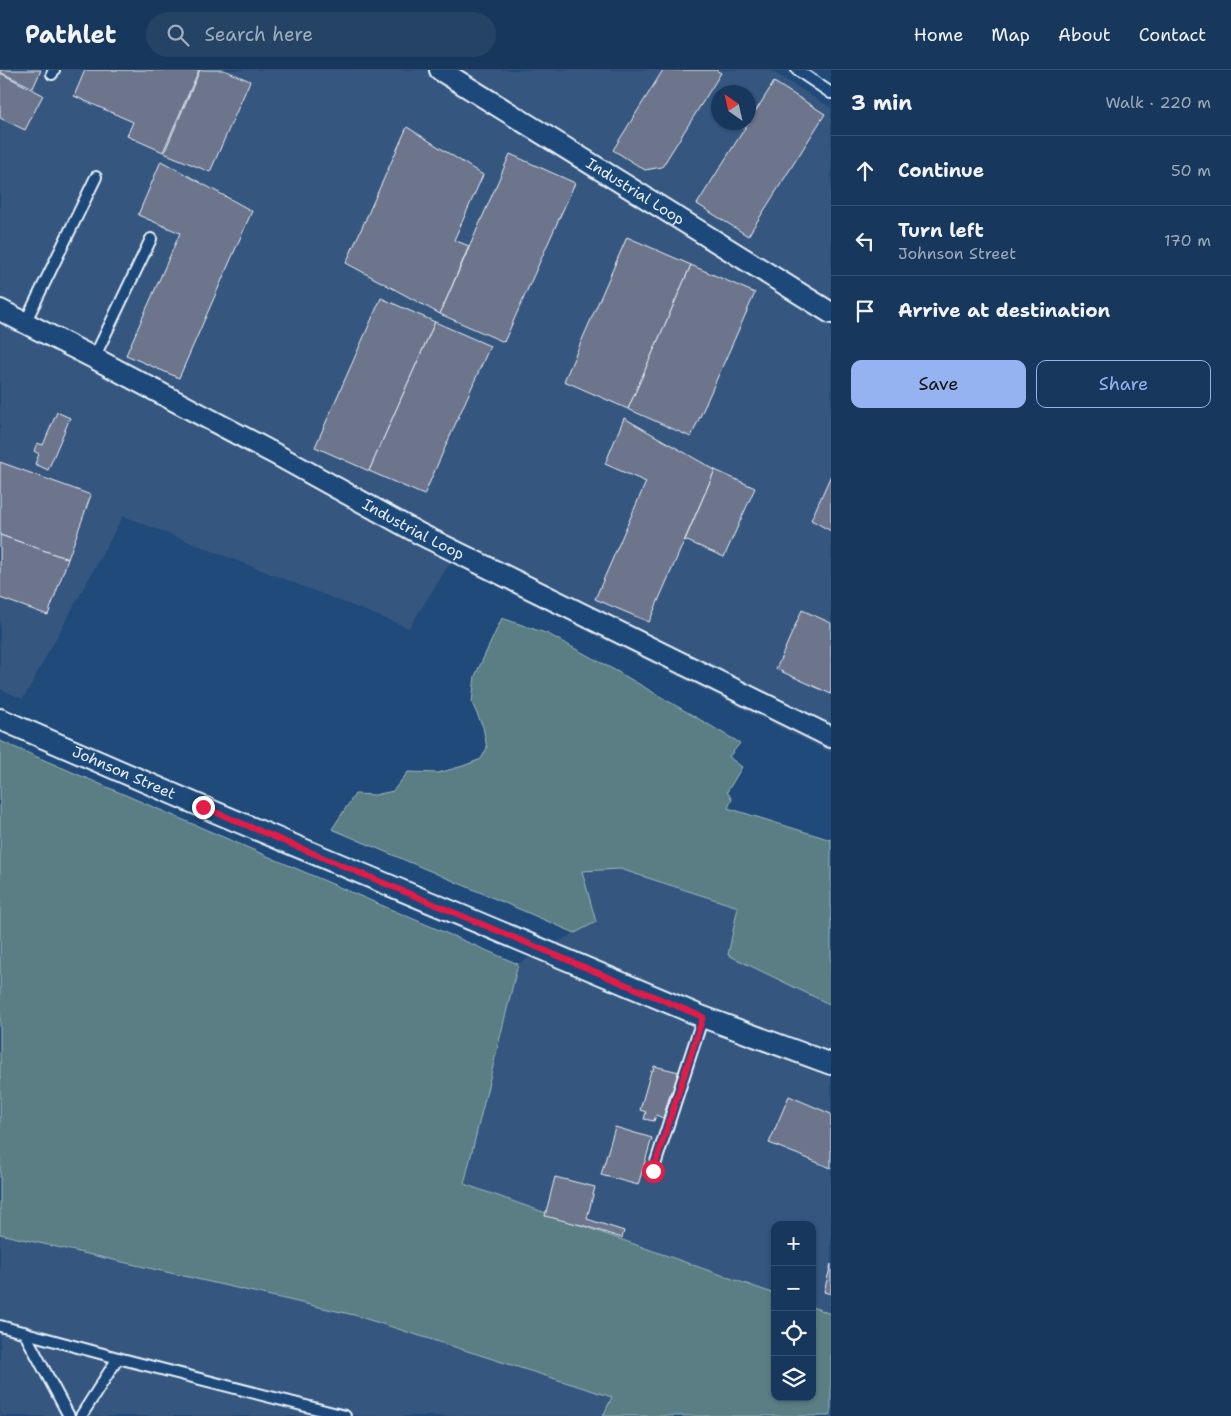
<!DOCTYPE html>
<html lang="en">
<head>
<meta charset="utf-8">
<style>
  body { margin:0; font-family:"Shantell Sans",sans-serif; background:#244365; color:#f1f3f6 }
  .controls { position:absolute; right:15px; bottom:15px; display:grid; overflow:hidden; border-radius:10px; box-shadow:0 1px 4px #0004 }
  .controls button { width:45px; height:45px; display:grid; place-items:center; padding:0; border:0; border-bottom:1px solid #365272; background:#17385c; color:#f1f3f6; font:25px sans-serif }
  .compass { position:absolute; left:711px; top:15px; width:45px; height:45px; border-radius:50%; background:#17385c; box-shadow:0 1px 4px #0004; rotate:326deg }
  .stop { position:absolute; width:15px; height:15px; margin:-11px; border:4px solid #e11d48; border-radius:50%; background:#fff }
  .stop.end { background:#e11d48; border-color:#fff; box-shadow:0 1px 5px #0008 }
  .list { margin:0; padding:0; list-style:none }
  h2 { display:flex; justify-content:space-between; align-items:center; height:65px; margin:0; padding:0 20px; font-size:21px }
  h2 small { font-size:16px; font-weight:400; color:#9eacbb }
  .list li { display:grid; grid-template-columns:32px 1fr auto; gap:15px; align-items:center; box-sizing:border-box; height:70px; padding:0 20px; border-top:1px solid #365272 }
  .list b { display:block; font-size:19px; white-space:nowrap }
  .list p { margin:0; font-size:16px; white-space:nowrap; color:#9eacbb }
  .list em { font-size:16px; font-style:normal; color:#9eacbb }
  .actions { display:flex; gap:10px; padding:15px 20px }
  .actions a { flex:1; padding:11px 0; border:1px solid #95b2f1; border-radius:10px; text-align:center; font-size:18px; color:#95b2f1 }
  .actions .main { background:#95b2f1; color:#111 }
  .icon { flex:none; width:28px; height:28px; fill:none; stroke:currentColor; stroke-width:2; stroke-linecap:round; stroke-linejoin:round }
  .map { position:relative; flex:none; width:831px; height:1346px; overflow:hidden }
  header { display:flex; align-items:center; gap:30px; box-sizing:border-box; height:70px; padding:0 25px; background:#17385c; border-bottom:1px solid #365272 }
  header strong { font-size:24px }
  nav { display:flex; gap:28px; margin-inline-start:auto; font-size:18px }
  .search { width:350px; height:45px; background:#244365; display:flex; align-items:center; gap:12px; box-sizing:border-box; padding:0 18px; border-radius:28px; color:#9eacbb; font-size:19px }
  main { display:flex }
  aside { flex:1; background:#17385c }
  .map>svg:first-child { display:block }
  .built { fill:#36577f; fill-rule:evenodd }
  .green { fill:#5a7e83; stroke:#a1b8be }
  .building { fill:#6c758b; stroke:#e8f1f8 }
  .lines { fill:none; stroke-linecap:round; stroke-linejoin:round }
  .lane-casing { stroke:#e8f1f8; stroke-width:14 }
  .street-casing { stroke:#e8f1f8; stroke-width:24 }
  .lane { stroke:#1f4a7a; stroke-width:10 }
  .street { stroke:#1f4a7a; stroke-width:20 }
  .route { stroke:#e11d48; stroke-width:6 }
  .labels { text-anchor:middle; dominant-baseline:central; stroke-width:4; stroke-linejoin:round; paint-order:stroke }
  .street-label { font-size:15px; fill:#e8f1f8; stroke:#1f4a7a }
</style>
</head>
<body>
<header>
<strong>Pathlet</strong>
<div class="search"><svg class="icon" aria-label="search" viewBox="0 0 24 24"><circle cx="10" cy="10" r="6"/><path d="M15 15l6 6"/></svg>Search here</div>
<nav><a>Home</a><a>Map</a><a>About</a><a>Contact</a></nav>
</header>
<main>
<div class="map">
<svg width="831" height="1346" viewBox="0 0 831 1346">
  <rect width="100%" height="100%" fill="#1f4a7a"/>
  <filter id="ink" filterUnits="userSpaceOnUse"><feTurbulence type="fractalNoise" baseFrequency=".02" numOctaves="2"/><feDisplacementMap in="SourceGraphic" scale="10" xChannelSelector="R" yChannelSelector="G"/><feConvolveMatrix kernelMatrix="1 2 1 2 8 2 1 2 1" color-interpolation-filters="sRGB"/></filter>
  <g filter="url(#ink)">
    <g class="built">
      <path d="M 0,0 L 770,0 L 831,38 L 831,683 L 450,493 L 409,558 L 123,446 L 23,629 L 0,619 ZM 718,22 L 748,22 L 748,52 L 718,52 Z"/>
      <path d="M 620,799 L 738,837 L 728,885 L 831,935 L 831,1244 L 812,1237 L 812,1155 L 775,1155 L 775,1224 L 463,1114 L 518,894 L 596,851 L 581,801 Z"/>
      <path d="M 0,1164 L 354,1245 L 613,1327 L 603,1346 L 0,1346 Z"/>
    </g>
    <g class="green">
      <path d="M 502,548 L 548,564 L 620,603 L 740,673 L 729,687 L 742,697 L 727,722 L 732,729 L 728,738 L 831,770 L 831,935 L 728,885 L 738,837 L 620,799 L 582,801 L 596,852 L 575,863 L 332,759 L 355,724 L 375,725 L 393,721 L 408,702 L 438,703 L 463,696 L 481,689 L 487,678 L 483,657 L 472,633 L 475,606 Z"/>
      <path d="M 0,671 L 518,894 L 464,1114 L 775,1224 L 775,1327 L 812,1327 L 812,1237 L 831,1244 L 831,1346 L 603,1346 L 612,1327 L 354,1245 L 0,1164 Z"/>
    </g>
    <g class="building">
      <path d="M 0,0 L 41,0 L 33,18 L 0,2 Z"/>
      <path d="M 85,0 L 199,0 L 163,82 L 127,66 L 133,52 L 74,26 Z"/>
      <path d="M 200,0 L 224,0 L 250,11 L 210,102 L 164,83 Z"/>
      <path d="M 663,0 L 716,0 L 721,3 L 662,97 L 645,100 L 613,80 Z"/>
      <path d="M 0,3 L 43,25 L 25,60 L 0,48 Z"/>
      <path d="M 774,12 L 825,44 L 748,166 L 697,134 Z"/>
      <path d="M 407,57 L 483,105 L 454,170 L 469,176 L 440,244 L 346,193 Z"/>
      <path d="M 510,84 L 575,113 L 504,272 L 440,244 Z"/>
      <path d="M 161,91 L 252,141 L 179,308 L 126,285 L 180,163 L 138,145 Z"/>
      <path d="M 627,167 L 691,195 L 628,339 L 564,311 Z"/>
      <path d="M 691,195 L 755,223 L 691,367 L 628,339 Z"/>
      <path d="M 381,228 L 435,252 L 369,401 L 315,377 Z"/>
      <path d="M 435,252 L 490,276 L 424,425 L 369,401 Z"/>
      <path d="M 57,342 L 70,348 L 48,400 L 35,394 L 39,384 L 34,381 L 37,373 L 43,375 Z"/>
      <path d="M 624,348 L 715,400 L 649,552 L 595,529 L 646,412 L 605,394 Z"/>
      <path d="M 0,392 L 91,425 L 68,489 L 0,465 Z"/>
      <path d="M 715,400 L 755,418 L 724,487 L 685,470 Z"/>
      <path d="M 831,405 L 831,461 L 811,450 Z"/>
      <path d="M 0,465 L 68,489 L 48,545 L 0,528 Z"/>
      <path d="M 802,540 L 831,553 L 831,624 L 776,599 Z"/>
      <path d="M 654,996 L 679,1002 L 673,1022 L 671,1021 L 663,1048 L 656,1045 L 654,1051 L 644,1049 L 646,1042 L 640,1040 L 651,1001 L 653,1001 Z"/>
      <path d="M 789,1026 L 831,1044 L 831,1098 L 769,1073 Z"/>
      <path d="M 615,1057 L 652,1068 L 638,1115 L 601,1105 Z"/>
      <path d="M 555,1107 L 595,1117 L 587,1149 L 624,1161 L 622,1168 L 585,1156 L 545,1146 Z"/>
      <path d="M 831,1194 L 831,1224 L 824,1222 Z"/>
    </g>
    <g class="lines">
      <defs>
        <g id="lane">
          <path d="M 797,0 L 831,23"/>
          <path d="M 52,4 L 54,0"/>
          <path d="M 25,253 L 96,107"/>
          <path d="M 94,288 L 151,169"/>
          <path d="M 653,1101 L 703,947"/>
          <path d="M 0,1256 L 118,1288 L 345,1346"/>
          <path d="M 24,1262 L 69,1346"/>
          <path d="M 81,1346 L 118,1288"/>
        </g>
        <g id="street">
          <path id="s1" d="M 440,0 L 831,243"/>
          <path id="s2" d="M 0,240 L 94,288 L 277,385 L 420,464 L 831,667"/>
          <path id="s3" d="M 0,649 L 203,737 L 703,947 L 831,994"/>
        </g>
      </defs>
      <use href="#lane" class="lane-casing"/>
      <use href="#street" class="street-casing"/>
      <use href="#lane" class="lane"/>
      <use href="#street" class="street"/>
    </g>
  </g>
  <g class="lines" filter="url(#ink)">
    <path class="route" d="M 203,737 L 703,947 L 653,1101"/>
  </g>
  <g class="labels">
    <g class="street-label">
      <text stroke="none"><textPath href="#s1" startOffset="230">Industrial Loop</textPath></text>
      <text stroke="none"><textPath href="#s2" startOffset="468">Industrial Loop</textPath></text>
      <text stroke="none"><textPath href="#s3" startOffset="135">Johnson Street</textPath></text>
    </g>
  </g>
</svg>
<div class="controls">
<button>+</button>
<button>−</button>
<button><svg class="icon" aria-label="locate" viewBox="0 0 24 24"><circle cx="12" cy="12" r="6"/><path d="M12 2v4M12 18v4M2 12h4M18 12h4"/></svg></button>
<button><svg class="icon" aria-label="layers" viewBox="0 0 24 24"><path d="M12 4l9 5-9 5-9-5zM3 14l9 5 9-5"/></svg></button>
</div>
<svg class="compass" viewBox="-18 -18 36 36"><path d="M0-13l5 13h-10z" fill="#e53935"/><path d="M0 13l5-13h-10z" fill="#9eacbb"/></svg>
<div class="stop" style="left:653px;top:1101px"></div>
<div class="stop end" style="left:203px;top:737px"></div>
</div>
<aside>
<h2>3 min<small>Walk · 220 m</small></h2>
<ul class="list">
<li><svg class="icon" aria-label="ahead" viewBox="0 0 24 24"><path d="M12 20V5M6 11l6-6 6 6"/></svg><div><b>Continue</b></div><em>50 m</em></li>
<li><svg class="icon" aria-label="left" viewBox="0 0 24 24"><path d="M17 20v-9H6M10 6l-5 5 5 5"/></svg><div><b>Turn left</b><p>Johnson Street</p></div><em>170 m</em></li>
<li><svg class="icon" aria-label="arrive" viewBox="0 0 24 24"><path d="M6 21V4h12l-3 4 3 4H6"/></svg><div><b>Arrive at destination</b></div></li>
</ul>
<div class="actions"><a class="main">Save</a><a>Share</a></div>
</aside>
</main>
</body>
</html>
